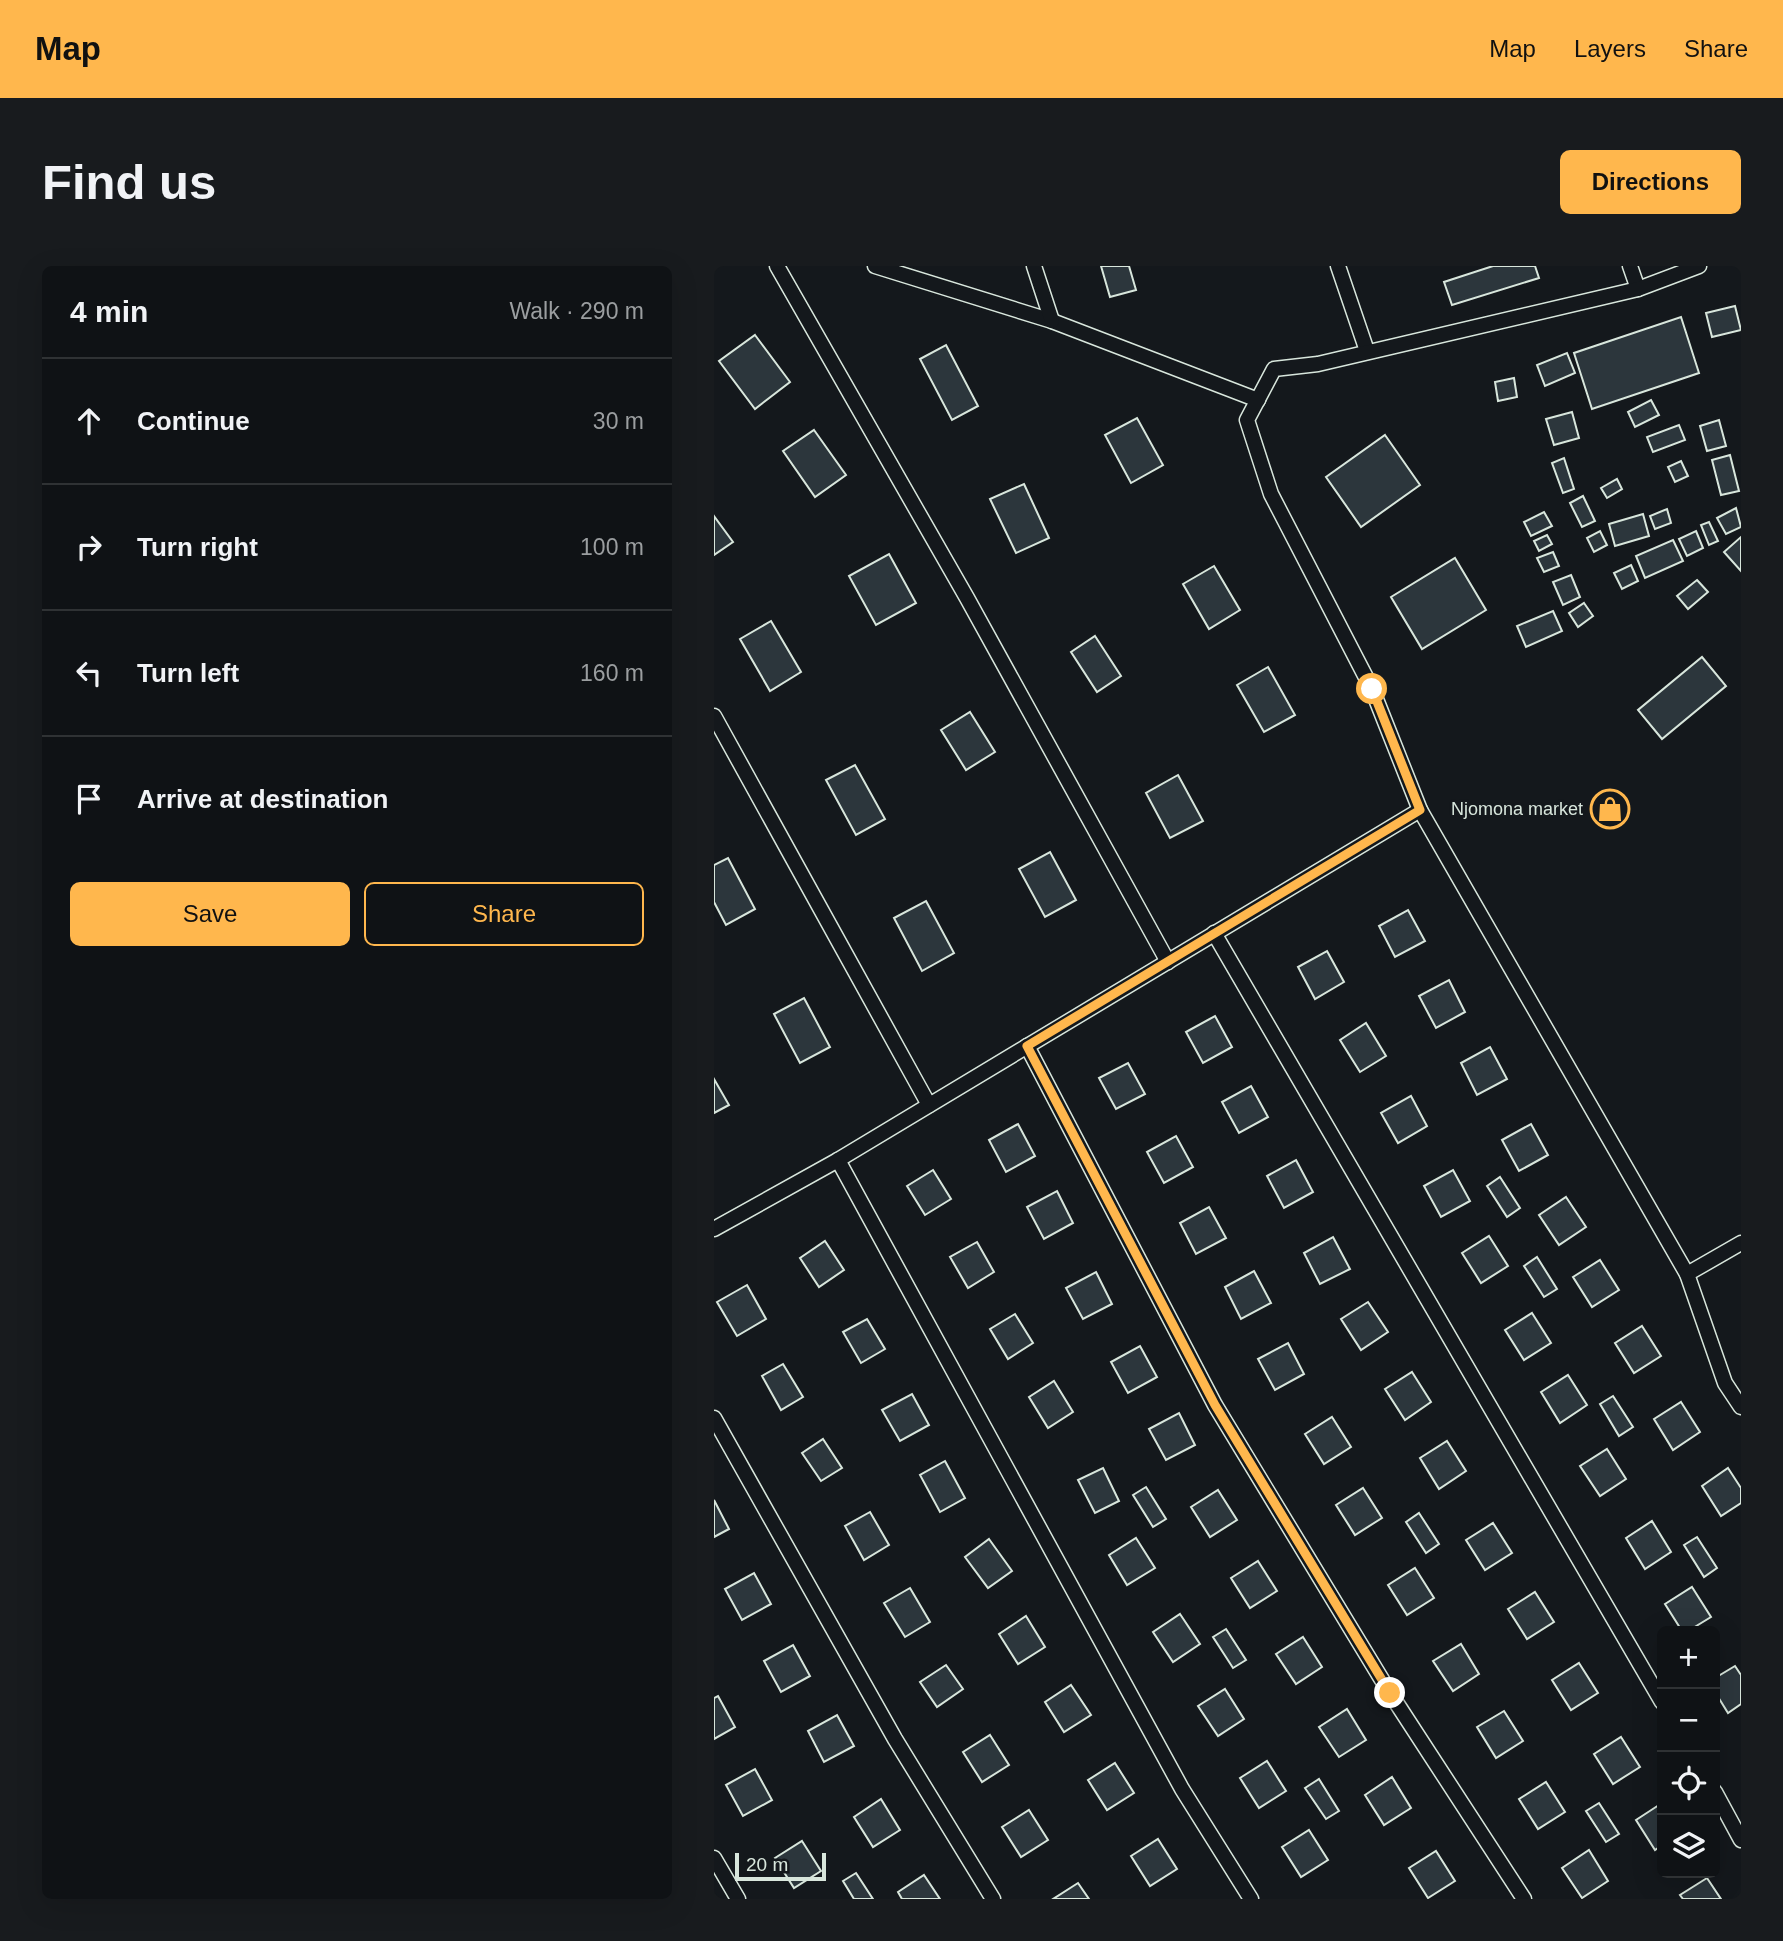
<!DOCTYPE html>
<html lang="en">
<head>
<meta charset="utf-8">
<style>
  body { margin:0; font-family:Arial,sans-serif; background:#181b1e; color:#f1f3f6 }
  .controls { position:absolute; right:21px; bottom:21px; display:grid; overflow:hidden; border-radius:10px; box-shadow:0 7px 28px #0002 }
  .controls button { width:63px; height:63px; display:grid; place-items:center; padding:0; border:0; border-bottom:2px solid #2f3234; background:#0f1215; color:#f1f3f6; font:35px sans-serif }
  .scale { position:absolute; left:21px; bottom:18px; width:91px; box-sizing:border-box; padding-left:7px; border:4px solid #d8e6dc; border-top:0; font-size:19px; line-height:24px; white-space:nowrap; color:#d8e6dc; -webkit-text-stroke:5px #14181c; paint-order:stroke }
  .stop { position:absolute; width:21px; height:21px; margin:-16px; border:5px solid #ffb74d; border-radius:50%; background:#fff }
  .stop.end { background:#ffb74d; border-color:#fff; box-shadow:0 2px 7px #0008 }
  .list { margin:0; padding:0; list-style:none }
  h2 { display:flex; justify-content:space-between; align-items:center; height:91px; margin:0; padding:0 28px; font-size:30px }
  h2 small { font-size:23px; font-weight:400; color:#9b9ea0 }
  .list li { display:grid; grid-template-columns:46px 1fr auto; gap:21px; align-items:center; box-sizing:border-box; height:126px; padding:0 28px; border-top:2px solid #2f3234 }
  .list b { display:block; font-size:26px; white-space:nowrap }
  .list em { font-size:23px; font-style:normal; color:#9b9ea0 }
  .actions { display:flex; gap:14px; padding:21px 28px }
  .actions a { flex:1; padding:16px 0; border:2px solid #ffb74d; border-radius:10px; text-align:center; font-size:24px; color:#ffb74d }
  .actions .main { background:#ffb74d; color:#111 }
  .icon { flex:none; width:38px; height:38px; fill:none; stroke:currentColor; stroke-width:2; stroke-linecap:round; stroke-linejoin:round }
  .map { position:relative; flex:none; width:1027px; height:1633px; overflow:hidden; border-radius:10px }
  header { display:flex; align-items:center; gap:42px; box-sizing:border-box; height:98px; padding:0 35px; background:#ffb74d; color:#111 }
  header strong { font-size:33px }
  nav { display:flex; gap:38px; margin-inline-start:auto; font-size:24px }
  .intro { display:flex; align-items:center; justify-content:space-between; box-sizing:border-box; height:168px; padding:0 42px }
  h1 { margin:0; font-size:49px }
  .button { padding:18px 32px; border-radius:10px; background:#ffb74d; color:#111; font-size:24px; font-weight:700 }
  main { display:flex; gap:42px; padding:0 42px }
  aside { flex:1; background:#0f1215; border-radius:10px; box-shadow:0 7px 28px #0002 }
  .map>svg:first-child { display:block }
  .building { fill:#2c363c; stroke:#d8e6dc; stroke-width:2 }
  .lines { fill:none; stroke-linecap:round; stroke-linejoin:round }
  .lane-casing { stroke:#d8e6dc; stroke-width:17 }
  .lane { stroke:#14181c; stroke-width:14 }
  .route { stroke:#ffb74d; stroke-width:9 }
  .labels { text-anchor:middle; dominant-baseline:central; stroke-width:5; stroke-linejoin:round; paint-order:stroke }
  .poi-label { font-size:18px; fill:#d8e6dc; stroke:#14181c; text-anchor:end }
</style>
</head>
<body>
<header>
<strong>Map</strong>
<nav><a>Map</a><a>Layers</a><a>Share</a></nav>
</header>
<div class="intro"><h1>Find us</h1><a class="button">Directions</a></div>
<main>
<aside>
<h2>4 min<small>Walk · 290 m</small></h2>
<ul class="list">
<li><svg class="icon" aria-label="ahead" viewBox="0 0 24 24"><path d="M12 20V5M6 11l6-6 6 6"/></svg><div><b>Continue</b></div><em>30 m</em></li>
<li><svg class="icon" aria-label="right" viewBox="0 0 24 24"><path d="M7 20v-9h11M14 6l5 5-5 5"/></svg><div><b>Turn right</b></div><em>100 m</em></li>
<li><svg class="icon" aria-label="left" viewBox="0 0 24 24"><path d="M17 20v-9H6M10 6l-5 5 5 5"/></svg><div><b>Turn left</b></div><em>160 m</em></li>
<li><svg class="icon" aria-label="arrive" viewBox="0 0 24 24"><path d="M6 21V4h12l-3 4 3 4H6"/></svg><div><b>Arrive at destination</b></div></li>
</ul>
<div class="actions"><a class="main">Save</a><a>Share</a></div>
</aside>
<div class="map">
<svg width="1027" height="1633" viewBox="0 0 1027 1633">
  <rect width="100%" height="100%" fill="#14181c"/>
  <g class="building">
    <path d="M 387,0 L 415,0 L 422,24 L 396,31 Z"/>
    <path d="M 779,0 L 821,0 L 825,12 L 738,39 L 730,16 Z"/>
    <path d="M 1021,40 L 1027,64 L 998,71 L 992,47 Z"/>
    <path d="M 967,51 L 985,107 L 878,143 L 860,87 Z"/>
    <path d="M 41,69 L 76,116 L 41,143 L 5,95 Z"/>
    <path d="M 232,79 L 264,140 L 238,154 L 206,93 Z"/>
    <path d="M 853,87 L 861,107 L 831,120 L 823,99 Z"/>
    <path d="M 800,112 L 803,131 L 784,135 L 781,116 Z"/>
    <path d="M 937,134 L 945,149 L 921,161 L 914,146 Z"/>
    <path d="M 858,146 L 865,172 L 840,179 L 832,153 Z"/>
    <path d="M 423,152 L 449,199 L 417,217 L 391,169 Z"/>
    <path d="M 1005,154 L 1012,180 L 993,185 L 986,160 Z"/>
    <path d="M 965,159 L 971,174 L 939,186 L 933,171 Z"/>
    <path d="M 100,164 L 132,209 L 101,231 L 69,185 Z"/>
    <path d="M 671,169 L 706,219 L 647,261 L 612,211 Z"/>
    <path d="M 1016,189 L 1025,225 L 1007,229 L 998,194 Z"/>
    <path d="M 850,192 L 860,223 L 849,227 L 838,197 Z"/>
    <path d="M 967,195 L 974,210 L 961,216 L 954,201 Z"/>
    <path d="M 903,213 L 908,223 L 893,232 L 887,222 Z"/>
    <path d="M 310,218 L 335,272 L 302,287 L 276,233 Z"/>
    <path d="M 869,230 L 881,255 L 868,261 L 856,237 Z"/>
    <path d="M 1022,242 L 1027,261 L 1012,268 L 1003,252 Z"/>
    <path d="M 953,243 L 957,257 L 941,263 L 936,250 Z"/>
    <path d="M 830,246 L 838,260 L 817,270 L 810,256 Z"/>
    <path d="M 929,248 L 935,270 L 901,280 L 895,258 Z"/>
    <path d="M 0,250 L 19,276 L 0,289 Z"/>
    <path d="M 995,256 L 1004,275 L 995,279 L 987,259 Z"/>
    <path d="M 886,265 L 893,279 L 880,286 L 873,272 Z"/>
    <path d="M 982,265 L 989,282 L 973,290 L 965,273 Z"/>
    <path d="M 833,269 L 838,278 L 825,285 L 820,275 Z"/>
    <path d="M 1027,271 L 1027,305 L 1010,286 Z"/>
    <path d="M 959,274 L 969,295 L 931,312 L 922,290 Z"/>
    <path d="M 839,286 L 845,300 L 830,306 L 823,292 Z"/>
    <path d="M 175,288 L 202,337 L 162,359 L 135,310 Z"/>
    <path d="M 741,292 L 772,344 L 708,383 L 677,331 Z"/>
    <path d="M 917,299 L 924,315 L 908,323 L 900,307 Z"/>
    <path d="M 500,300 L 526,344 L 495,363 L 469,318 Z"/>
    <path d="M 857,309 L 866,331 L 849,339 L 839,316 Z"/>
    <path d="M 983,314 L 994,326 L 974,343 L 963,330 Z"/>
    <path d="M 870,337 L 879,350 L 864,361 L 855,347 Z"/>
    <path d="M 839,345 L 848,365 L 812,381 L 803,360 Z"/>
    <path d="M 57,355 L 87,406 L 56,425 L 26,373 Z"/>
    <path d="M 381,370 L 407,410 L 383,426 L 357,386 Z"/>
    <path d="M 988,391 L 1012,420 L 948,473 L 924,444 Z"/>
    <path d="M 554,401 L 581,449 L 550,466 L 523,419 Z"/>
    <path d="M 256,446 L 281,486 L 252,504 L 227,464 Z"/>
    <path d="M 141,499 L 171,553 L 142,569 L 112,514 Z"/>
    <path d="M 464,509 L 489,555 L 456,572 L 432,527 Z"/>
    <path d="M 336,586 L 362,634 L 331,651 L 305,603 Z"/>
    <path d="M 14,592 L 41,643 L 12,659 L 0,636 L 0,599 Z"/>
    <path d="M 212,635 L 240,687 L 208,705 L 180,652 Z"/>
    <path d="M 694,644 L 711,675 L 681,691 L 665,660 Z"/>
    <path d="M 613,685 L 630,716 L 601,733 L 584,701 Z"/>
    <path d="M 735,714 L 751,746 L 722,762 L 705,730 Z"/>
    <path d="M 90,732 L 116,781 L 86,797 L 60,748 Z"/>
    <path d="M 501,750 L 518,781 L 489,797 L 472,766 Z"/>
    <path d="M 652,757 L 672,790 L 646,806 L 626,774 Z"/>
    <path d="M 776,781 L 793,813 L 763,829 L 747,797 Z"/>
    <path d="M 414,797 L 431,828 L 402,843 L 385,812 Z"/>
    <path d="M 0,813 L 15,839 L 0,847 Z"/>
    <path d="M 537,820 L 554,851 L 525,867 L 508,836 Z"/>
    <path d="M 697,830 L 713,860 L 684,877 L 667,847 Z"/>
    <path d="M 304,858 L 321,890 L 292,906 L 275,874 Z"/>
    <path d="M 817,858 L 834,889 L 805,905 L 788,874 Z"/>
    <path d="M 462,870 L 479,901 L 450,917 L 433,886 Z"/>
    <path d="M 582,894 L 599,926 L 570,942 L 553,910 Z"/>
    <path d="M 219,904 L 237,933 L 211,949 L 193,920 Z"/>
    <path d="M 739,904 L 756,935 L 727,951 L 710,920 Z"/>
    <path d="M 786,911 L 806,942 L 793,951 L 773,920 Z"/>
    <path d="M 343,925 L 359,957 L 330,973 L 313,941 Z"/>
    <path d="M 852,931 L 872,961 L 845,979 L 825,949 Z"/>
    <path d="M 495,941 L 512,972 L 482,988 L 466,957 Z"/>
    <path d="M 775,970 L 794,1000 L 767,1017 L 748,987 Z"/>
    <path d="M 619,971 L 636,1003 L 606,1018 L 590,987 Z"/>
    <path d="M 111,975 L 130,1004 L 105,1021 L 86,992 Z"/>
    <path d="M 263,976 L 280,1006 L 254,1022 L 236,991 Z"/>
    <path d="M 823,991 L 843,1023 L 830,1031 L 810,1000 Z"/>
    <path d="M 886,994 L 905,1024 L 878,1041 L 859,1011 Z"/>
    <path d="M 540,1005 L 557,1037 L 527,1053 L 511,1021 Z"/>
    <path d="M 382,1006 L 398,1038 L 369,1053 L 352,1022 Z"/>
    <path d="M 33,1019 L 52,1053 L 23,1070 L 3,1036 Z"/>
    <path d="M 654,1036 L 674,1066 L 647,1084 L 627,1053 Z"/>
    <path d="M 818,1047 L 837,1077 L 810,1094 L 791,1064 Z"/>
    <path d="M 301,1048 L 319,1077 L 294,1093 L 276,1063 Z"/>
    <path d="M 153,1053 L 171,1083 L 147,1097 L 129,1066 Z"/>
    <path d="M 928,1060 L 947,1090 L 920,1107 L 901,1077 Z"/>
    <path d="M 574,1077 L 590,1108 L 561,1124 L 544,1093 Z"/>
    <path d="M 426,1080 L 443,1111 L 414,1127 L 397,1096 Z"/>
    <path d="M 69,1098 L 89,1131 L 67,1144 L 48,1110 Z"/>
    <path d="M 698,1106 L 717,1136 L 691,1154 L 671,1123 Z"/>
    <path d="M 854,1109 L 873,1139 L 846,1157 L 827,1126 Z"/>
    <path d="M 340,1115 L 359,1146 L 334,1162 L 315,1131 Z"/>
    <path d="M 198,1128 L 215,1159 L 186,1175 L 168,1144 Z"/>
    <path d="M 899,1130 L 919,1161 L 905,1170 L 886,1138 Z"/>
    <path d="M 967,1136 L 986,1166 L 959,1184 L 940,1153 Z"/>
    <path d="M 465,1147 L 481,1179 L 452,1194 L 435,1163 Z"/>
    <path d="M 618,1151 L 637,1181 L 610,1198 L 591,1168 Z"/>
    <path d="M 109,1173 L 128,1202 L 107,1215 L 88,1187 Z"/>
    <path d="M 733,1175 L 752,1205 L 725,1223 L 706,1192 Z"/>
    <path d="M 893,1183 L 912,1213 L 886,1230 L 866,1200 Z"/>
    <path d="M 231,1195 L 251,1232 L 226,1246 L 206,1209 Z"/>
    <path d="M 389,1202 L 405,1235 L 381,1247 L 364,1214 Z"/>
    <path d="M 1014,1202 L 1027,1222 L 1027,1237 L 1007,1250 L 988,1220 Z"/>
    <path d="M 432,1221 L 452,1253 L 439,1261 L 419,1229 Z"/>
    <path d="M 649,1222 L 668,1252 L 641,1269 L 622,1239 Z"/>
    <path d="M 504,1224 L 523,1254 L 496,1271 L 477,1241 Z"/>
    <path d="M 0,1234 L 15,1263 L 0,1271 Z"/>
    <path d="M 156,1246 L 175,1279 L 150,1294 L 131,1260 Z"/>
    <path d="M 705,1247 L 725,1278 L 712,1287 L 692,1256 Z"/>
    <path d="M 938,1255 L 957,1286 L 931,1303 L 912,1272 Z"/>
    <path d="M 779,1257 L 798,1287 L 771,1304 L 752,1274 Z"/>
    <path d="M 983,1271 L 1003,1302 L 990,1311 L 970,1279 Z"/>
    <path d="M 422,1272 L 441,1302 L 413,1319 L 395,1289 Z"/>
    <path d="M 275,1273 L 298,1305 L 274,1322 L 251,1291 Z"/>
    <path d="M 544,1295 L 563,1325 L 536,1342 L 517,1312 Z"/>
    <path d="M 701,1302 L 720,1332 L 693,1349 L 674,1319 Z"/>
    <path d="M 40,1307 L 57,1338 L 28,1354 L 11,1323 Z"/>
    <path d="M 978,1321 L 997,1351 L 974,1365 L 968,1365 L 951,1338 Z"/>
    <path d="M 196,1322 L 216,1356 L 191,1371 L 170,1337 Z"/>
    <path d="M 821,1326 L 840,1356 L 813,1373 L 794,1343 Z"/>
    <path d="M 466,1348 L 486,1378 L 459,1396 L 439,1366 Z"/>
    <path d="M 312,1350 L 331,1381 L 304,1398 L 285,1368 Z"/>
    <path d="M 512,1363 L 532,1394 L 519,1402 L 499,1371 Z"/>
    <path d="M 589,1371 L 608,1401 L 582,1418 L 562,1388 Z"/>
    <path d="M 747,1378 L 765,1408 L 739,1425 L 719,1395 Z"/>
    <path d="M 79,1379 L 96,1410 L 67,1426 L 50,1395 Z"/>
    <path d="M 865,1397 L 884,1427 L 857,1444 L 838,1414 Z"/>
    <path d="M 232,1399 L 249,1423 L 223,1441 L 206,1416 Z"/>
    <path d="M 1021,1400 L 1027,1409 L 1027,1438 L 1014,1447 L 1001,1426 L 1001,1412 Z"/>
    <path d="M 357,1419 L 377,1449 L 350,1466 L 331,1436 Z"/>
    <path d="M 511,1423 L 530,1453 L 504,1470 L 484,1440 Z"/>
    <path d="M 4,1430 L 21,1461 L 0,1473 L 0,1432 Z"/>
    <path d="M 633,1443 L 652,1474 L 625,1491 L 605,1461 Z"/>
    <path d="M 790,1445 L 809,1475 L 782,1492 L 763,1461 Z"/>
    <path d="M 123,1449 L 140,1480 L 110,1496 L 94,1465 Z"/>
    <path d="M 276,1469 L 295,1499 L 268,1516 L 249,1486 Z"/>
    <path d="M 907,1471 L 926,1501 L 899,1518 L 880,1488 Z"/>
    <path d="M 553,1495 L 572,1525 L 545,1542 L 526,1512 Z"/>
    <path d="M 401,1497 L 420,1527 L 393,1544 L 374,1514 Z"/>
    <path d="M 41,1503 L 58,1534 L 29,1550 L 12,1519 Z"/>
    <path d="M 678,1511 L 697,1542 L 670,1559 L 651,1529 Z"/>
    <path d="M 605,1513 L 625,1545 L 612,1553 L 591,1522 Z"/>
    <path d="M 832,1516 L 851,1546 L 824,1563 L 805,1533 Z"/>
    <path d="M 167,1533 L 186,1564 L 159,1581 L 140,1551 Z"/>
    <path d="M 885,1537 L 905,1568 L 892,1576 L 872,1545 Z"/>
    <path d="M 948,1537 L 948,1579 L 941,1584 L 922,1554 Z"/>
    <path d="M 315,1544 L 334,1574 L 307,1591 L 288,1561 Z"/>
    <path d="M 595,1564 L 614,1594 L 587,1611 L 568,1581 Z"/>
    <path d="M 444,1573 L 463,1603 L 436,1620 L 417,1590 Z"/>
    <path d="M 88,1575 L 107,1605 L 80,1622 L 61,1592 Z"/>
    <path d="M 875,1584 L 894,1615 L 868,1632 L 848,1602 Z"/>
    <path d="M 722,1585 L 741,1615 L 714,1632 L 695,1602 Z"/>
    <path d="M 142,1607 L 159,1633 L 140,1633 L 129,1615 Z"/>
    <path d="M 210,1609 L 226,1633 L 188,1633 L 184,1626 Z"/>
    <path d="M 993,1612 L 1007,1633 L 969,1633 L 966,1629 Z"/>
    <path d="M 364,1617 L 375,1633 L 339,1633 Z"/>
  </g>
  <g class="lines">
    <defs>
      <g id="lane">
        <path d="M 63,0 L 253,332 L 454,696"/>
        <path d="M 161,0 L 338,55 L 544,134"/>
        <path d="M 320,0 L 338,55"/>
        <path d="M 624,0 L 653,85"/>
        <path d="M 916,0 L 924,23"/>
        <path d="M 985,0 L 924,23 L 604,98 L 560,103 L 533,154 L 557,228 L 658,423 L 706,544 L 973,1008 L 1011,1117 L 1027,1141"/>
        <path d="M 0,450 L 215,839"/>
        <path d="M 500,667 L 948,1436"/>
        <path d="M 313,780 L 501,1139 L 676,1427 L 810,1633"/>
        <path d="M 124,894 L 468,1523 L 537,1633"/>
        <path d="M 0,963 L 124,894 L 706,544"/>
        <path d="M 973,1008 L 1027,977"/>
        <path d="M 0,1152 L 181,1473 L 279,1633"/>
        <path d="M 1001,1526 L 1027,1574"/>
        <path d="M 0,1592 L 24,1633"/>
      </g>
    </defs>
    <use href="#lane" class="lane-casing"/>
    <use href="#lane" class="lane"/>
  </g>
  <g class="lines">
    <path class="route" d="M 658,423 L 706,544 L 313,780 L 501,1139 L 676,1427"/>
  </g>
  <defs>
    <symbol id="shop-ring" viewBox="-11 -11 22 22"><circle r="9.5" fill="#14181c" stroke="#ffb74d" stroke-width="1.5"/><path d="M-5-2.5h2.3a2.7 3.5 0 0 1 5.4 0H5L5.5 6h-11ZM-1.5-2.5h3a1.5 2.3 0 0 0-3 0Z" fill="#ffb74d"/></symbol>
  </defs>
  <g fill-rule="evenodd">
    <use href="#shop-ring" x="874" y="521" width="44" height="44"/>
  </g>
  <g class="labels">
    <g class="poi-label">
      <text x="869" y="543">Njomona market</text>
    </g>
  </g>
</svg>
<div class="controls">
<button>+</button>
<button>−</button>
<button><svg class="icon" aria-label="locate" viewBox="0 0 24 24"><circle cx="12" cy="12" r="6"/><path d="M12 2v4M12 18v4M2 12h4M18 12h4"/></svg></button>
<button><svg class="icon" aria-label="layers" viewBox="0 0 24 24"><path d="M12 4l9 5-9 5-9-5zM3 14l9 5 9-5"/></svg></button>
</div>
<div class="scale">20 m</div>
<div class="stop" style="left:658px;top:423px"></div>
<div class="stop end" style="left:676px;top:1427px"></div>
</div>
</main>
</body>
</html>
